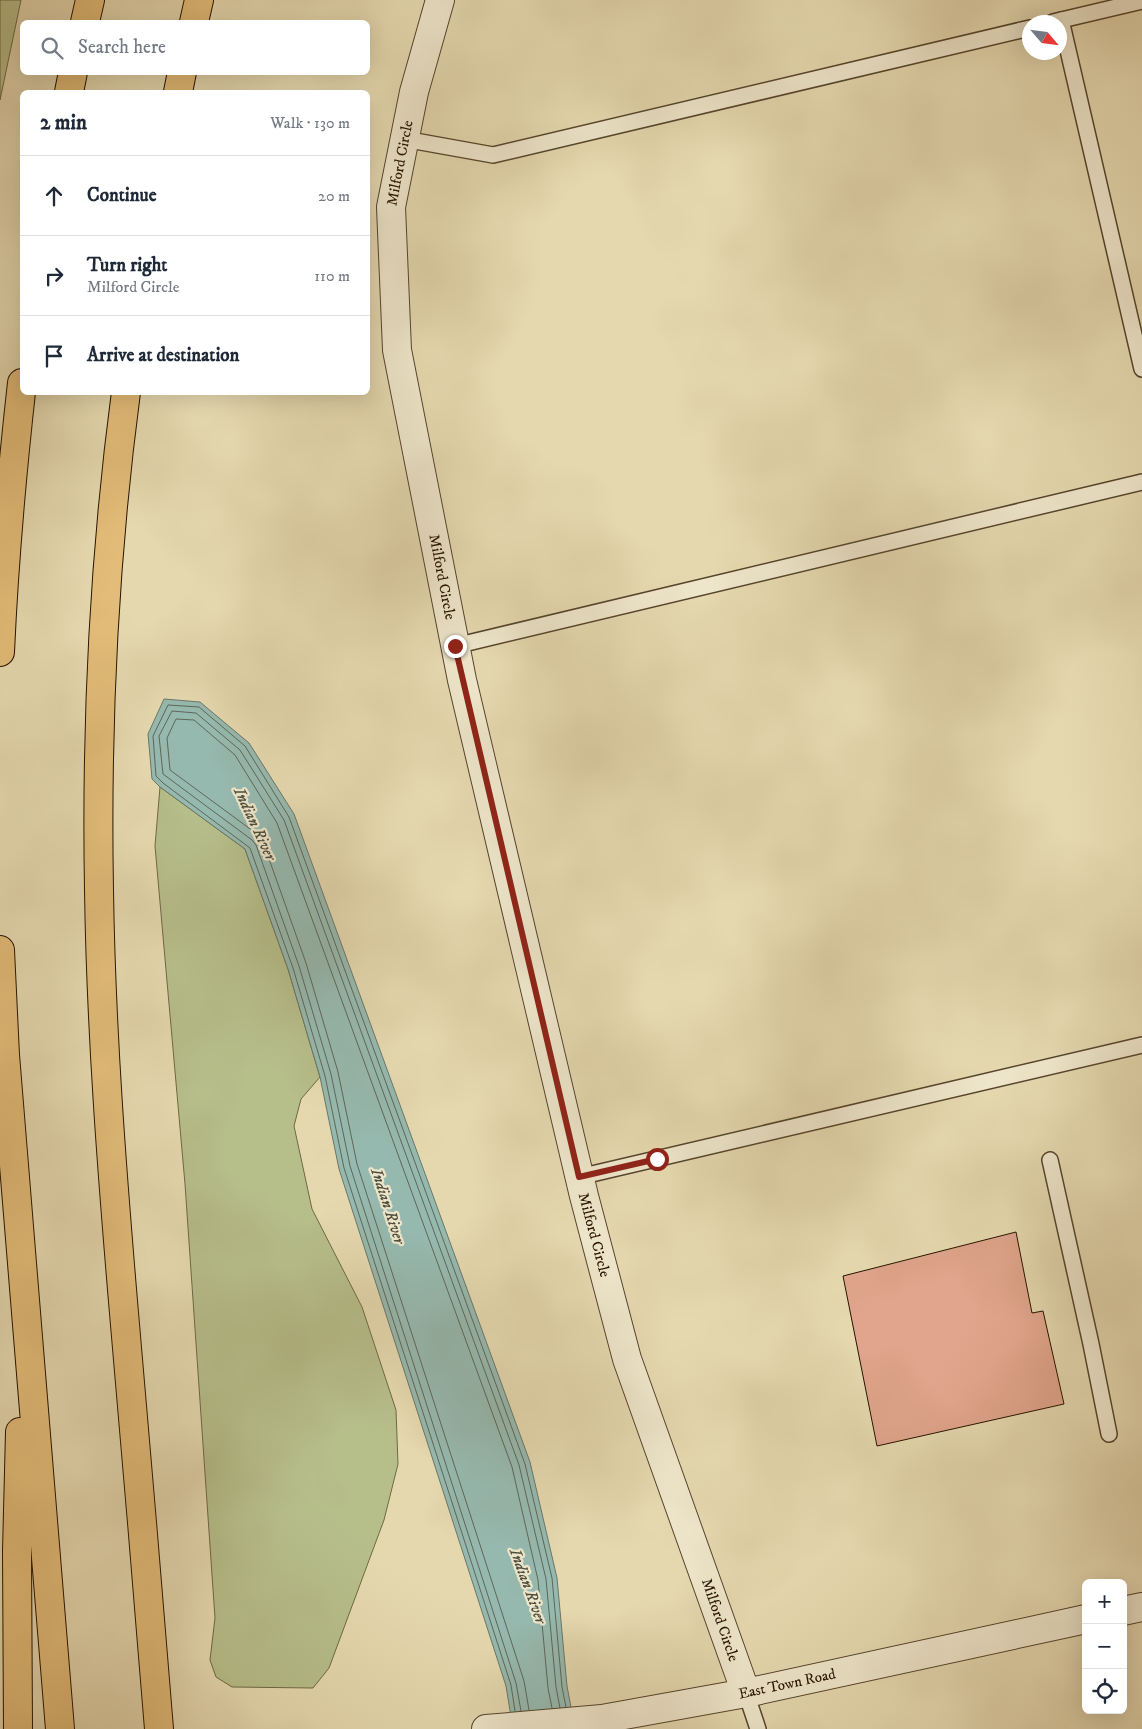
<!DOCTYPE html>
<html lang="en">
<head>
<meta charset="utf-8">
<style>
  body { margin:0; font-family:"IM FELL DW Pica",serif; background:#f6f6f7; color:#1f2937 }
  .controls { position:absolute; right:15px; bottom:15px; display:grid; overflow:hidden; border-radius:8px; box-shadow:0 5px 20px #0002 }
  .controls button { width:45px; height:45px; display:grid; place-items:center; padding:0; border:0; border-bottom:1px solid #e0e1e3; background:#fff; color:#1f2937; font:25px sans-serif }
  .compass { position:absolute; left:1022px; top:15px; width:45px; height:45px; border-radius:50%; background:#fff; box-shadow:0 5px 20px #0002; rotate:118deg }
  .stop { position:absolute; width:15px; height:15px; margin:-11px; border:4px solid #8f2418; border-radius:50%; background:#fff }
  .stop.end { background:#8f2418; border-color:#fff; box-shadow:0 1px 5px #0008 }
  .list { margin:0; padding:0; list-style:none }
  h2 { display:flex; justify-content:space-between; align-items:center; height:65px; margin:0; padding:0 20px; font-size:21px }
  h2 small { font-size:16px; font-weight:400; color:#747a83 }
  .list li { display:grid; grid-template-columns:32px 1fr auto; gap:15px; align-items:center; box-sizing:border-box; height:80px; padding:0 20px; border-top:1px solid #e0e1e3 }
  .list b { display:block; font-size:19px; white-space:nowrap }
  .list p { margin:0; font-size:16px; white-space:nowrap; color:#747a83 }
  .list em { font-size:16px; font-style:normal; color:#747a83 }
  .icon { flex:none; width:28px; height:28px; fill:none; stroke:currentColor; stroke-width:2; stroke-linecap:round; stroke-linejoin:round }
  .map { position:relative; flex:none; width:1142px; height:1729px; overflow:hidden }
  .search { position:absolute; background:#fff; box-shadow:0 5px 20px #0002; left:20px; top:20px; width:350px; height:55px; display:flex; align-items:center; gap:12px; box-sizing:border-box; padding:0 18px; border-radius:8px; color:#747a83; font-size:19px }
  .panel { position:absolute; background:#fff; box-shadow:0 5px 20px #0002; left:20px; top:90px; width:350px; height:305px; border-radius:8px }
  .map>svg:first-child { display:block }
  .green { fill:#b6be8a; stroke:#6e6845 }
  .water { fill:#96b9af; stroke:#697769 }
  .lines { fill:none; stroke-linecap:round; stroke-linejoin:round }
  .shore { stroke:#5e6658; stroke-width:1 }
  .building { fill:#e0a58c; stroke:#261300 }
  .service-casing { stroke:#56442c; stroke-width:18 }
  .minor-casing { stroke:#56442c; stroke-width:30 }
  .motorway-casing { stroke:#261300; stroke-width:30 }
  .service { stroke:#eee6cb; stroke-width:15 }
  .minor { stroke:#eee6cb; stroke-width:28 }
  .motorway { stroke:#e2bc78; stroke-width:28 }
  .route { stroke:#8f2418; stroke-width:6 }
  .labels { text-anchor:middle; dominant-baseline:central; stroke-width:4.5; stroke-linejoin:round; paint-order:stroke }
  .street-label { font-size:15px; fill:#261300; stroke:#eee6cb }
  .water-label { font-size:16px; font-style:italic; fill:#4d4d3d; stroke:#eee6cb }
</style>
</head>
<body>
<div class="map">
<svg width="1142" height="1729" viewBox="0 0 1142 1729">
  <rect width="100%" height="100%" fill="#e5d8af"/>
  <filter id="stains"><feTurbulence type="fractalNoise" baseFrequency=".004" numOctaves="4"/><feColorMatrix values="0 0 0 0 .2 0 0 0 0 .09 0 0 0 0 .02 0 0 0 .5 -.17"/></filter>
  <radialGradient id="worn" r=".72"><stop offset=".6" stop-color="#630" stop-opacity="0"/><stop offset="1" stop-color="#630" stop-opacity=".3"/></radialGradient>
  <g class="green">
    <path d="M 0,0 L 21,0 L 0,100 Z"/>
    <path d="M 160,787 L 245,849 L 288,969 L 320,1077 L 301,1099 L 294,1126 L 312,1209 L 362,1307 L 396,1410 L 398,1464 L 384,1520 L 329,1668 L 313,1688 L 232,1687 L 216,1677 L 210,1660 L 215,1618 L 185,1184 L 155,846 Z"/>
  </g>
  <path class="water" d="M 164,699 L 200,702 L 249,743 L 294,814 L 530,1462 L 557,1578 L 567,1686 L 575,1729 L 513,1729 L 506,1686 L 339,1169 L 320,1077 L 288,969 L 245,849 L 160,787 L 152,779 L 148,734 Z"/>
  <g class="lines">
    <g class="shore">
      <path d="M 529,1710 L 524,1681 L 357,1164 L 338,1072 L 306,963 L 263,842 L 257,834 L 170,770 L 167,738 L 176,719 L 194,720 L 235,755 L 277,823 L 512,1467 L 538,1580 L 548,1688 L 552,1708"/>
      <path d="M 515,1711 L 511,1685 L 344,1168 L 325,1076 L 293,968 L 250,848 L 163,783 L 156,776 L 153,736 L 168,705 L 199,707 L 245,746 L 289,817 L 525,1464 L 552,1578 L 562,1687 L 566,1707"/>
      <path d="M 521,1711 L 516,1683 L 350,1166 L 331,1074 L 299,966 L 256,845 L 252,840 L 163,774 L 159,736 L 172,711 L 196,713 L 240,750 L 284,820 L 519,1465 L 546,1579 L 556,1687 L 560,1708"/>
    </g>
  </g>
  <path class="building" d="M 1016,1232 L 1032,1313 L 1043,1311 L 1064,1404 L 877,1446 L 843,1276 Z"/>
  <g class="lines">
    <defs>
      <g id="service">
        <path d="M 1061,20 L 1142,369"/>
        <path d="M 1053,22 L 1142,1"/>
        <path d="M 404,139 L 493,155 L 1030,28"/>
        <path d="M 455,646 L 1142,482"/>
        <path d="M 1050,1160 L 1091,1344 L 1109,1434"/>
        <path d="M 579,1177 L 1142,1045"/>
        <path d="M 746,1693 L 758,1729"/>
      </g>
      <g id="minor">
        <path d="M 440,0 L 414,92 L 391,207 L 397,350 L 462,680 L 584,1196 L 627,1359 L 746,1693"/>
        <path d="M 1123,1611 L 1142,1607"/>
        <path d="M 486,1729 L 602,1719 L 746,1693 L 1086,1619"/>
      </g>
      <g id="motorway">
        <path d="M 85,22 L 90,0"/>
        <path d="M 194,22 L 199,0"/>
        <path d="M 69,92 L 73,72"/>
        <path d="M 178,92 L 182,72"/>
        <path d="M 126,392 C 104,557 96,724 99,890 C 101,1031 112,1172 124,1313 C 136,1452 148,1590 159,1729"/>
        <path d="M 0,652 C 4,562 12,472 22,383"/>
        <path d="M 0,950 L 5,1055 L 60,1729"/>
        <path d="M 18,1729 L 17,1551 L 20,1432"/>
      </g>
    </defs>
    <use href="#service" class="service-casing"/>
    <use href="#minor" class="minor-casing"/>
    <use href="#motorway" class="motorway-casing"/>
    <use href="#service" class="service"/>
    <use href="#minor" class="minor"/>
    <use href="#motorway" class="motorway"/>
  </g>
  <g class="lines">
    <path class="route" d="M 455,646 L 579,1177 L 657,1159"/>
  </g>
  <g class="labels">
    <g class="street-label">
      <text transform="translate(400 163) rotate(-79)">Milford Circle</text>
      <text transform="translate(442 577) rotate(79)">Milford Circle</text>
      <text transform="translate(594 1235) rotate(75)">Milford Circle</text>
      <text transform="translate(720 1620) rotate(71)">Milford Circle</text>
      <text transform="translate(787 1684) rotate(-12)">East Town Road</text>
    </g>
    <g class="water-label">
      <text transform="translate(255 824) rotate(65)">Indian River</text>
      <text transform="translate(388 1206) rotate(72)">Indian River</text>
      <text transform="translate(528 1586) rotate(70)">Indian River</text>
    </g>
  </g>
  <rect width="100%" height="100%" filter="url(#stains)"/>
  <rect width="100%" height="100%" fill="url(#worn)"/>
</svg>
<div class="controls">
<button>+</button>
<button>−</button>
<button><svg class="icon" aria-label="locate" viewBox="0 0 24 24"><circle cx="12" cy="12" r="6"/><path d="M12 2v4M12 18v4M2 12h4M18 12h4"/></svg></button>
</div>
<svg class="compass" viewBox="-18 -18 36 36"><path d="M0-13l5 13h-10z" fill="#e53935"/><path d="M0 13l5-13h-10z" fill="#747a83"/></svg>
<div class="stop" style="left:657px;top:1159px"></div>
<div class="stop end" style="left:455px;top:646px"></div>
<div class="search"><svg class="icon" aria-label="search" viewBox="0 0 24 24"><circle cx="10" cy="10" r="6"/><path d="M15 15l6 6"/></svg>Search here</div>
<section class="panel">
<h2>2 min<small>Walk · 130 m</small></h2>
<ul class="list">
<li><svg class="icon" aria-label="ahead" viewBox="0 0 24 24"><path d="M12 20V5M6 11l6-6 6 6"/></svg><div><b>Continue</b></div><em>20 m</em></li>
<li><svg class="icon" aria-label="right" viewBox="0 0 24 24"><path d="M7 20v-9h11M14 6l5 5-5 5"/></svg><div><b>Turn right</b><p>Milford Circle</p></div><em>110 m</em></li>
<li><svg class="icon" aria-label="arrive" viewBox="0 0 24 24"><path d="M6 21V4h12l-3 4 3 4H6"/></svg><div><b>Arrive at destination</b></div></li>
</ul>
</section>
</div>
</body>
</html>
